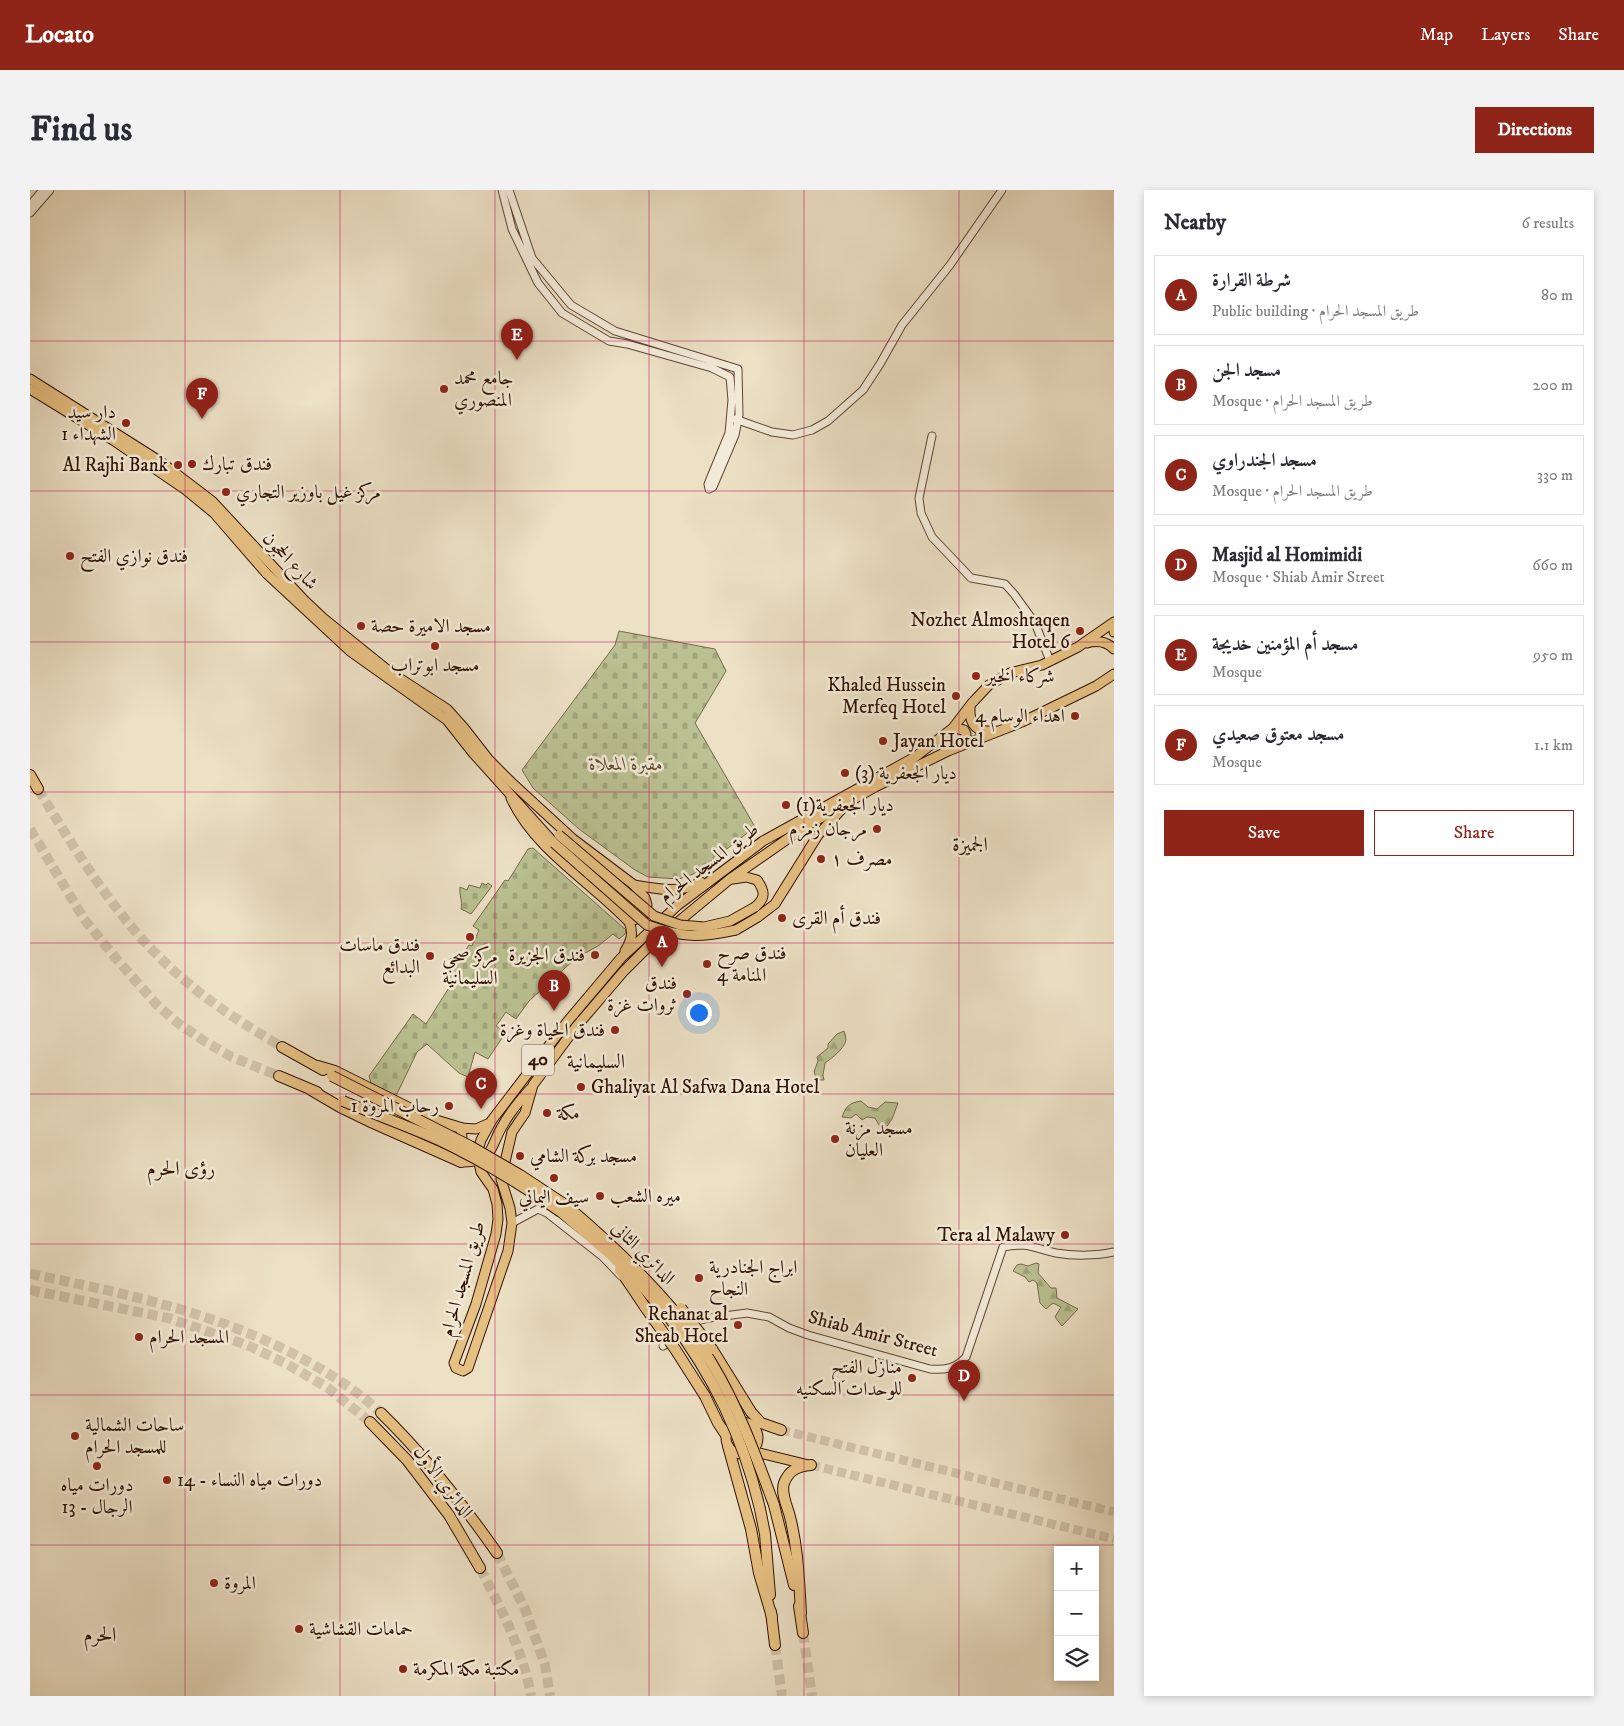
<!DOCTYPE html>
<html lang="en">
<head>
<meta charset="utf-8">
<style>
  body { margin:0; font-family:"IM FELL DW Pica",Amiri,serif; background:#f2f2f3; color:#2b2b33 }
  .controls { position:absolute; right:15px; bottom:15px; display:grid; overflow:hidden; border-radius:0px; box-shadow:0 2px 8px #0003 }
  .controls button { width:45px; height:45px; display:grid; place-items:center; padding:0; border:0; border-bottom:1px solid #e1e1e2; background:#fff; color:#2b2b33; font:25px sans-serif }
  .you { position:absolute; left:668px; top:822px; width:18px; height:18px; margin:-12px; border:4px solid #fff; border-radius:50%; background:#1a73e8; box-shadow:0 0 0 8px #1a73e833 }
  .badge { display:grid; place-items:center; width:32px; height:32px; border-radius:50%; background:#8f2418; color:#fff; font-size:16px; font-weight:700 }
  .pin { position:absolute; translate:-50% -41px; filter:drop-shadow(0 1px 2px #0008) }
  .pin::after { content:''; position:absolute; top:26px; width:18px; height:15px; background:inherit; clip-path:polygon(0 0,100% 0,50% 100%) }
  .list { margin:0; padding:0; list-style:none }
  h2 { display:flex; justify-content:space-between; align-items:center; height:65px; margin:0; padding:0 20px; font-size:21px }
  h2 small { font-size:16px; font-weight:400; color:#7c7c81 }
  .list li { display:grid; grid-template-columns:32px 1fr auto; gap:15px; align-items:center; box-sizing:border-box; height:80px; margin:0 10px 10px; padding:0 10px; border:1px solid #e1e1e2; border-radius:0px }
  .list b { display:block; font-size:19px; white-space:nowrap }
  .list p { margin:0; font-size:16px; white-space:nowrap; color:#7c7c81 }
  .list em { font-size:16px; font-style:normal; color:#7c7c81 }
  .actions { display:flex; gap:10px; padding:15px 20px }
  .actions a { flex:1; padding:11px 0; border:1px solid #8f2418; border-radius:0px; text-align:center; font-size:18px; color:#8f2418 }
  .actions .main { background:#8f2418; color:#fff }
  .icon { flex:none; width:28px; height:28px; fill:none; stroke:currentColor; stroke-width:2; stroke-linecap:round; stroke-linejoin:round }
  .map { position:relative; flex:none; width:1084px; height:1506px; overflow:hidden; border-radius:0px }
  header { display:flex; align-items:center; gap:30px; box-sizing:border-box; height:70px; padding:0 25px; background:#8f2418; color:#fff }
  header strong { font-size:24px }
  nav { display:flex; gap:28px; margin-inline-start:auto; font-size:18px }
  .intro { display:flex; align-items:center; justify-content:space-between; box-sizing:border-box; height:120px; padding:0 30px }
  h1 { margin:0; font-size:35px }
  .button { padding:12px 22px; border-radius:0px; background:#8f2418; color:#fff; font-size:18px; font-weight:700 }
  main { display:flex; gap:30px; padding:0 30px }
  aside { flex:1; background:#fff; border-radius:0px; box-shadow:0 2px 8px #0003 }
  .map>svg:first-child { display:block }
  .forest { fill:url(#forest-firs); stroke:#766a4a }
  .cemetery { fill:url(#cemetery-stones); stroke:#766a4a }
  .lines { fill:none; stroke-linecap:round; stroke-linejoin:round }
  .major-tunnel { stroke:#d0c1a8; stroke-width:9; stroke-dasharray:9 4.5; stroke-linecap:butt }
  .highway-tunnel { stroke:#d0c1a8; stroke-width:10; stroke-dasharray:10 5; stroke-linecap:butt }
  .minor-casing { stroke:#5f4633; stroke-width:9 }
  .major-casing { stroke:#301202; stroke-width:11 }
  .highway-casing { stroke:#301202; stroke-width:12 }
  .minor { stroke:#f3ebd9; stroke-width:7 }
  .major { stroke:#e6c082; stroke-width:9 }
  .highway { stroke:#e6c082; stroke-width:10 }
  .major-bridge-casing { stroke:#301202; stroke-width:11; stroke-linecap:butt }
  .highway-bridge-casing { stroke:#301202; stroke-width:12; stroke-linecap:butt }
  .major-bridge { stroke:#e6c082; stroke-width:9 }
  .highway-bridge { stroke:#e6c082; stroke-width:10 }
  .grid { fill:none; stroke:#c2185b; stroke-width:1; stroke-opacity:0.55 }
  .poi-dot { fill:#8f2418; stroke:#f3ebd9; stroke-width:2 }
  .labels { text-anchor:middle; dominant-baseline:central; stroke-width:5; stroke-linejoin:round; paint-order:stroke }
  .shield { fill:#f3ebd9; stroke:#6a5342; stroke-width:1 }
  .shield-label { font-size:18px; font-weight:bold; fill:#301202 }
  .poi-label { font-size:19px; fill:#301202; stroke:#f3ebd9; text-anchor:start }
  .street-label { font-size:19px; fill:#301202; stroke:#f3ebd9 }
  .park-label { font-size:19px; font-style:italic; fill:#614f34; stroke:#f3ebd9 }
  .neighbourhood-label { font-size:20px; fill:#301202; stroke:#f3ebd9 }
</style>
</head>
<body>
<header>
<strong>Locato</strong>
<nav><a>Map</a><a>Layers</a><a>Share</a></nav>
</header>
<div class="intro"><h1>Find us</h1><a class="button">Directions</a></div>
<main>
<div class="map">
<svg width="1084" height="1506" viewBox="0 0 1084 1506">
  <defs>
    <pattern id="forest-firs" width="22" height="20" patternUnits="userSpaceOnUse" patternTransform="scale(1.25)"><rect width="22" height="20" fill="#bbc192"/><path d="M5 1l3.5 6h-7zM16 11l3.5 6h-7z" fill="#a1a57c"/></pattern>
    <pattern id="cemetery-stones" width="16" height="16" patternUnits="userSpaceOnUse" patternTransform="scale(1.25)"><rect width="16" height="16" fill="#bbc192"/><path d="M2 7V4a2 2 0 0 1 4 0v3zM10 15v-3a2 2 0 0 1 4 0v3z" fill="#a1a57c"/></pattern>
  </defs>
  <rect width="100%" height="100%" fill="#ece0c5"/>
  <filter id="stains"><feTurbulence type="fractalNoise" baseFrequency=".004" numOctaves="4"/><feColorMatrix values="0 0 0 0 .2 0 0 0 0 .09 0 0 0 0 .02 0 0 0 .5 -.17"/></filter>
  <radialGradient id="worn" r=".72"><stop offset=".6" stop-color="#630" stop-opacity="0"/><stop offset="1" stop-color="#630" stop-opacity=".3"/></radialGradient>
  <g class="forest">
    <path d="M 814,841 C 815,844 816,847 816,850 C 814,859 802,868 795,873 L 793,885 L 794,890 L 787,890 L 784,882 L 788,871 L 787,867 L 798,858 L 798,854 L 807,844 Z"/>
    <path d="M 831,911 L 838,917 L 847,919 L 855,912 L 868,913 L 862,929 L 853,942 L 845,928 L 837,927 L 832,930 L 826,924 L 821,928 L 812,927 C 816,916 819,913 831,911 Z"/>
    <path d="M 1006,1073 L 1009,1074 L 1008,1083 L 1021,1098 L 1026,1098 L 1027,1108 L 1048,1119 L 1032,1136 L 1025,1127 L 1031,1117 L 1023,1113 L 1016,1119 L 1010,1113 L 1007,1093 L 1003,1090 L 999,1092 L 995,1087 L 983,1081 L 987,1075 L 991,1074 L 998,1076 Z"/>
  </g>
  <g class="cemetery">
    <path d="M 589,441 L 685,459 L 696,481 L 665,533 L 725,637 L 666,683 L 649,689 L 618,687 L 605,680 L 549,639 L 503,598 L 492,580 L 585,455 Z"/>
    <path d="M 503,658 L 596,740 L 595,744 L 589,749 L 583,744 L 568,756 L 546,768 L 499,811 L 486,829 L 476,822 L 466,836 L 476,842 L 458,869 L 445,862 L 438,887 L 429,883 L 397,854 L 387,862 L 366,906 L 341,893 L 339,886 L 383,824 L 396,834 L 422,793 L 416,789 L 420,780 L 420,769 L 425,764 L 431,767 L 439,755 L 442,756 L 449,740 L 443,736 L 475,690 L 478,691 L 498,659 Z"/>
    <path d="M 452,693 L 456,695 L 458,693 L 462,696 L 441,724 L 431,719 C 433,712 429,705 430,697 L 437,700 L 439,695 L 450,698 Z"/>
  </g>
  <g class="lines">
    <g class="major-tunnel">
      <path d="M 751,1240 L 1084,1322"/>
      <path d="M 781,1275 L 1084,1349"/>
    </g>
    <g class="highway-tunnel">
      <path d="M 8,599 C 51,669 93,740 158,793 C 187,818 219,837 252,857"/>
      <path d="M 0,639 L 54,729 L 84,766 L 127,815 L 148,833 L 174,851 L 202,867 L 249,886"/>
      <path d="M 0,1084 C 100,1104 201,1126 289,1178 C 311,1191 332,1205 351,1223"/>
      <path d="M 0,1100 L 138,1128 L 217,1155 L 257,1174 L 298,1198 L 340,1232"/>
      <path d="M 467,1363 L 495,1419 L 515,1475 L 520,1506"/>
      <path d="M 450,1378 C 471,1419 493,1460 501,1506"/>
      <path d="M 773,1443 L 782,1506"/>
      <path d="M 745,1455 L 752,1506"/>
    </g>
    <defs>
      <g id="minor">
        <path d="M 472,0 L 482,39 L 508,93 L 532,123 L 579,151 L 597,154 L 682,178 L 700,187 L 702,210 L 699,243 L 678,294 L 679,299 L 683,297 L 705,245 L 709,225 L 708,179 L 585,141 L 541,115 L 502,68 L 479,0"/>
        <path d="M 0,15 L 13,0"/>
        <path d="M 0,23 L 20,0"/>
        <path d="M 705,229 L 742,242 L 763,245 L 782,240 L 798,231 L 833,200 L 850,174 L 872,135 L 920,75 L 972,0"/>
        <path d="M 902,246 L 889,308 L 891,323 L 902,347 L 941,388 L 975,394 L 984,404 L 1005,433 L 1020,471"/>
        <path d="M 482,1033 L 508,1019 L 517,1023 L 573,1067 L 591,1086"/>
        <path d="M 633,1156 L 667,1131 L 679,1128 L 717,1123 L 739,1127 L 759,1138 L 778,1145 L 900,1179 C 915,1180 925,1179 936,1167 L 973,1057 C 999,1052 1002,1058 1026,1063 C 1043,1066 1066,1066 1084,1062"/>
      </g>
      <g id="major">
        <path d="M 0,189 L 131,272 L 182,311 L 274,410 L 293,428 L 360,482 L 417,519 L 434,538 L 459,570 L 481,592 L 543,649 L 604,695 L 615,708 L 617,715 L 613,726 L 604,730 L 591,724"/>
        <path d="M 0,199 L 83,250 L 156,300 L 184,323 L 237,384 L 320,461 L 417,530 L 443,563 L 524,653"/>
        <path d="M 1084,432 L 1048,457 L 1012,475 L 980,483 L 959,495 L 942,513 L 923,538 L 885,567 L 733,651 L 648,715 L 591,768 L 537,832 L 462,930 L 451,950 L 447,964 L 451,982 L 463,999 L 467,1014 L 468,1029 L 466,1044 L 446,1114 L 424,1173 L 426,1178 L 433,1181 L 438,1178 L 478,1061 L 482,1033 L 480,1018 L 471,989 L 482,942 L 495,923 L 503,895 L 546,837 L 594,781 L 619,756 L 700,689 L 776,636 L 845,597 L 918,561 L 992,532 L 1066,496 L 1084,484"/>
        <path d="M 1084,441 L 1084,442"/>
        <path d="M 1057,453 C 1067,450 1076,451 1084,459"/>
        <path d="M 940,517 C 939,536 947,543 966,541"/>
        <path d="M 923,538 L 934,540 L 936,544 L 935,554"/>
        <path d="M 481,608 C 505,660 560,691 599,732 C 604,743 601,751 595,761"/>
        <path d="M 703,689 L 716,687 L 727,690 C 735,701 736,708 725,717"/>
        <path d="M 604,695 C 628,699 649,704 671,692"/>
        <path d="M 706,740 L 728,727 L 745,714 L 788,645 L 811,620"/>
        <path d="M 427,956 L 432,947 L 431,938 L 446,939 L 460,933"/>
        <path d="M 431,972 C 438,972 447,972 454,968 C 460,964 462,957 465,951 C 473,931 486,915 500,899"/>
        <circle cx="712" cy="1248" r="16"/>
        <path d="M 721,1261 L 779,1275"/>
      </g>
      <g id="highway">
        <path d="M 0,585 L 8,599"/>
        <path d="M 252,857 L 293,880"/>
        <path d="M 288,876 L 305,881 L 401,929 L 431,938"/>
        <path d="M 249,886 L 287,902"/>
        <path d="M 281,900 L 310,917 L 343,933 L 431,972"/>
        <path d="M 537,1016 C 576,1049 612,1083 645,1122"/>
        <path d="M 531,1022 L 580,1064 L 613,1097 L 638,1126"/>
        <path d="M 590,1080 L 615,1117"/>
        <path d="M 682,1159 L 721,1222 L 731,1233 L 751,1240"/>
        <path d="M 675,1206 L 688,1233 L 696,1245"/>
        <path d="M 351,1223 C 394,1265 432,1313 467,1363"/>
        <path d="M 340,1232 L 377,1270 L 419,1325 L 450,1378"/>
        <path d="M 698,1256 L 721,1339 L 729,1383 L 742,1427"/>
        <path d="M 744,1315 L 764,1395"/>
        <path d="M 730,1319 L 735,1344 L 740,1405"/>
        <path d="M 769,1416 L 773,1443"/>
        <path d="M 741,1422 L 745,1455"/>
        <path d="M 771,1423 C 769,1389 768,1356 759,1323 C 756,1314 751,1302 754,1293 C 759,1280 768,1276 781,1275"/>
      </g>
    </defs>
    <use href="#minor" class="minor-casing"/>
    <use href="#major" class="major-casing"/>
    <use href="#highway" class="highway-casing"/>
    <use href="#minor" class="minor"/>
    <use href="#major" class="major"/>
    <use href="#highway" class="highway"/>
    <defs>
      <g id="major-bridge">
        <path d="M 529,645 L 624,726 L 650,735 L 674,737 L 700,731 L 725,717"/>
        <path d="M 524,653 L 617,735 C 654,748 668,748 706,740"/>
      </g>
      <g id="highway-bridge">
        <path d="M 302,886 L 440,956 L 490,985 L 537,1016"/>
        <path d="M 313,911 C 344,924 378,936 409,950 C 451,970 492,995 531,1022"/>
        <path d="M 615,1117 L 645,1159 L 675,1206"/>
        <path d="M 651,1118 L 682,1159"/>
        <path d="M 645,1122 C 657,1138 670,1154 681,1172 C 708,1216 726,1266 744,1315"/>
        <path d="M 638,1126 C 683,1185 713,1246 730,1319"/>
      </g>
    </defs>
    <use href="#major-bridge" class="major-bridge-casing"/>
    <use href="#highway-bridge" class="highway-bridge-casing"/>
    <use href="#major-bridge" class="major-bridge"/>
    <use href="#highway-bridge" class="highway-bridge"/>
  </g>
  <path class="grid" d="M 155,0 L 155,1506M 310,0 L 310,1506M 465,0 L 465,1506M 619,0 L 619,1506M 774,0 L 774,1506M 929,0 L 929,1506M 0,151 L 1084,151M 0,301 L 1084,301M 0,452 L 1084,452M 0,602 L 1084,602M 0,753 L 1084,753M 0,904 L 1084,904M 0,1054 L 1084,1054M 0,1205 L 1084,1205M 0,1355 L 1084,1355"/>
  <g class="poi-dot">
    <circle cx="414" cy="199" r="5"/>
    <circle cx="96" cy="233" r="5"/>
    <circle cx="162" cy="274" r="5"/>
    <circle cx="148" cy="275" r="5"/>
    <circle cx="196" cy="302" r="5"/>
    <circle cx="40" cy="366" r="5"/>
    <circle cx="331" cy="436" r="5"/>
    <circle cx="1050" cy="441" r="5"/>
    <circle cx="405" cy="456" r="5"/>
    <circle cx="946" cy="486" r="5"/>
    <circle cx="926" cy="506" r="5"/>
    <circle cx="1045" cy="526" r="5"/>
    <circle cx="853" cy="551" r="5"/>
    <circle cx="815" cy="583" r="5"/>
    <circle cx="756" cy="615" r="5"/>
    <circle cx="847" cy="639" r="5"/>
    <circle cx="791" cy="669" r="5"/>
    <circle cx="752" cy="728" r="5"/>
    <circle cx="440" cy="747" r="5"/>
    <circle cx="565" cy="765" r="5"/>
    <circle cx="400" cy="766" r="5"/>
    <circle cx="677" cy="774" r="5"/>
    <circle cx="657" cy="804" r="5"/>
    <circle cx="585" cy="840" r="5"/>
    <circle cx="551" cy="897" r="5"/>
    <circle cx="419" cy="916" r="5"/>
    <circle cx="517" cy="923" r="5"/>
    <circle cx="805" cy="949" r="5"/>
    <circle cx="490" cy="966" r="5"/>
    <circle cx="524" cy="988" r="5"/>
    <circle cx="570" cy="1006" r="5"/>
    <circle cx="1035" cy="1045" r="5"/>
    <circle cx="669" cy="1088" r="5"/>
    <circle cx="708" cy="1135" r="5"/>
    <circle cx="109" cy="1147" r="5"/>
    <circle cx="882" cy="1188" r="5"/>
    <circle cx="45" cy="1246" r="5"/>
    <circle cx="67" cy="1276" r="5"/>
    <circle cx="137" cy="1290" r="5"/>
    <circle cx="184" cy="1393" r="5"/>
    <circle cx="269" cy="1439" r="5"/>
    <circle cx="373" cy="1479" r="5"/>
  </g>
  <g class="labels">
    <rect class="shield" x="492" y="854.5" width="32" height="31" rx="4"/>
    <g class="shield-label">
      <text x="508" y="870">40</text>
    </g>
    <g class="poi-label">
      <text x="424" y="188">جامع محمد<tspan x="424" dy="22">المنصوري</tspan></text>
      <text x="86" y="222" text-anchor="end">دار سيد<tspan x="86" dy="22">الشهداء 1</tspan></text>
      <text x="172" y="274">فندق تبارك</text>
      <text x="138" y="275" text-anchor="end">Al Rajhi Bank</text>
      <text x="206" y="302">مركز غيل باوزير التجاري</text>
      <text x="50" y="366">فندق نوازي الفتح</text>
      <text x="1040" y="430" text-anchor="end">Nozhet Almoshtaqen<tspan x="1040" dy="22">Hotel 6</tspan></text>
      <text x="341" y="436">مسجد الاميرة حصة</text>
      <text x="405" y="475" text-anchor="middle">مسجد ابوتراب</text>
      <text x="956" y="486">شركاء الخير</text>
      <text x="916" y="495" text-anchor="end">Khaled Hussein<tspan x="916" dy="22">Merfeq Hotel</tspan></text>
      <text x="1035" y="526" text-anchor="end">اهداء الوسام 4</text>
      <text x="863" y="551">Jayan Hotel</text>
      <text x="825" y="583">ديار الجعفرية (3)</text>
      <text x="766" y="615">ديار الجعفرية(1)</text>
      <text x="837" y="639" text-anchor="end">مرجان زمزم</text>
      <text x="801" y="669">مصرف ١</text>
      <text x="762" y="728">فندق أم القرى</text>
      <text x="390" y="755" text-anchor="end">فندق ماسات<tspan x="390" dy="22">البدائع</tspan></text>
      <text x="687" y="763">فندق صرح<tspan x="687" dy="22">المنامة 4</tspan></text>
      <text x="555" y="765" text-anchor="end">فندق الجزيرة</text>
      <text x="440" y="766" text-anchor="middle">مركز صحي<tspan x="440" dy="22">السليمانية</tspan></text>
      <text x="647" y="793" text-anchor="end">فندق<tspan x="647" dy="22">ثروات غزة</tspan></text>
      <text x="575" y="840" text-anchor="end">فندق الحياة وغزة</text>
      <text x="561" y="897">Ghaliyat Al Safwa Dana Hotel</text>
      <text x="409" y="916" text-anchor="end">رحاب المروة 1</text>
      <text x="527" y="923">مكة</text>
      <text x="815" y="938">مسجد مزنة<tspan x="815" dy="22">العليان</tspan></text>
      <text x="500" y="966">مسجد بركة الشامي</text>
      <text x="580" y="1006">ميره الشعب</text>
      <text x="524" y="1007" text-anchor="middle">سيف اليماني</text>
      <text x="1025" y="1045" text-anchor="end">Tera al Malawy</text>
      <text x="679" y="1077">ابراج الجنادرية<tspan x="679" dy="22">النجاح</tspan></text>
      <text x="698" y="1124" text-anchor="end">Rehanat al<tspan x="698" dy="22">Sheab Hotel</tspan></text>
      <text x="119" y="1147">المسجد الحرام</text>
      <text x="872" y="1177" text-anchor="end">منازل الفتح<tspan x="872" dy="22">للوحدات السكنيه</tspan></text>
      <text x="55" y="1235">ساحات الشمالية<tspan x="55" dy="22">للمسجد الحرام</tspan></text>
      <text x="147" y="1290">دورات مياه النساء - 14</text>
      <text x="67" y="1295" text-anchor="middle">دورات مياه<tspan x="67" dy="22">الرجال - 13</tspan></text>
      <text x="194" y="1393">المروة</text>
      <text x="279" y="1439">حمامات القشاشية</text>
      <text x="383" y="1479">مكتبة مكة المكرمة</text>
    </g>
    <g class="street-label">
      <text transform="translate(260 371) rotate(47)">شارع الحجون</text>
      <text transform="translate(679 673) rotate(-37)">طريق المسجد الحرام</text>
      <text transform="translate(613 1063) rotate(45)">الدائري الثاني</text>
      <text transform="translate(433 1089) rotate(-74)">طريق المسجد الحرام</text>
      <text transform="translate(843 1144) rotate(15)">Shiab Amir Street</text>
      <text transform="translate(413 1292) rotate(53)">الدائري الأول</text>
    </g>
    <g class="park-label">
      <text x="596" y="574">مقبرة المعلاة</text>
    </g>
    <g class="neighbourhood-label">
      <text x="940" y="655">الجميزة</text>
      <text x="566" y="872">السليمانية</text>
      <text x="151" y="979">رؤى الحرم</text>
      <text x="70" y="1445">الحرم</text>
    </g>
  </g>
  <rect width="100%" height="100%" filter="url(#stains)"/>
  <rect width="100%" height="100%" fill="url(#worn)"/>
</svg>
<div class="controls">
<button>+</button>
<button>−</button>
<button><svg class="icon" aria-label="layers" viewBox="0 0 24 24"><path d="M12 4l9 5-9 5-9-5zM3 14l9 5 9-5"/></svg></button>
</div>
<div class="you"></div>
<div class="pin badge" style="left:632px;top:777px">A</div>
<div class="pin badge" style="left:524px;top:821px">B</div>
<div class="pin badge" style="left:451px;top:919px">C</div>
<div class="pin badge" style="left:934px;top:1211px">D</div>
<div class="pin badge" style="left:487px;top:170px">E</div>
<div class="pin badge" style="left:172px;top:229px">F</div>
</div>
<aside>
<h2>Nearby<small>6 results</small></h2>
<ul class="list">
<li><span class="badge">A</span><div><b>شرطة القرارة</b><p>Public building · طريق المسجد الحرام</p></div><em>80 m</em></li>
<li><span class="badge">B</span><div><b>مسجد الجن</b><p>Mosque · طريق المسجد الحرام</p></div><em>200 m</em></li>
<li><span class="badge">C</span><div><b>مسجد الجندراوي</b><p>Mosque · طريق المسجد الحرام</p></div><em>330 m</em></li>
<li><span class="badge">D</span><div><b>Masjid al Homimidi</b><p>Mosque · Shiab Amir Street</p></div><em>660 m</em></li>
<li><span class="badge">E</span><div><b>مسجد أم المؤمنين خديجة</b><p>Mosque</p></div><em>950 m</em></li>
<li><span class="badge">F</span><div><b>مسجد معتوق صعيدي</b><p>Mosque</p></div><em>1.1 km</em></li>
</ul>
<div class="actions"><a class="main">Save</a><a>Share</a></div>
</aside>
</main>
</body>
</html>
